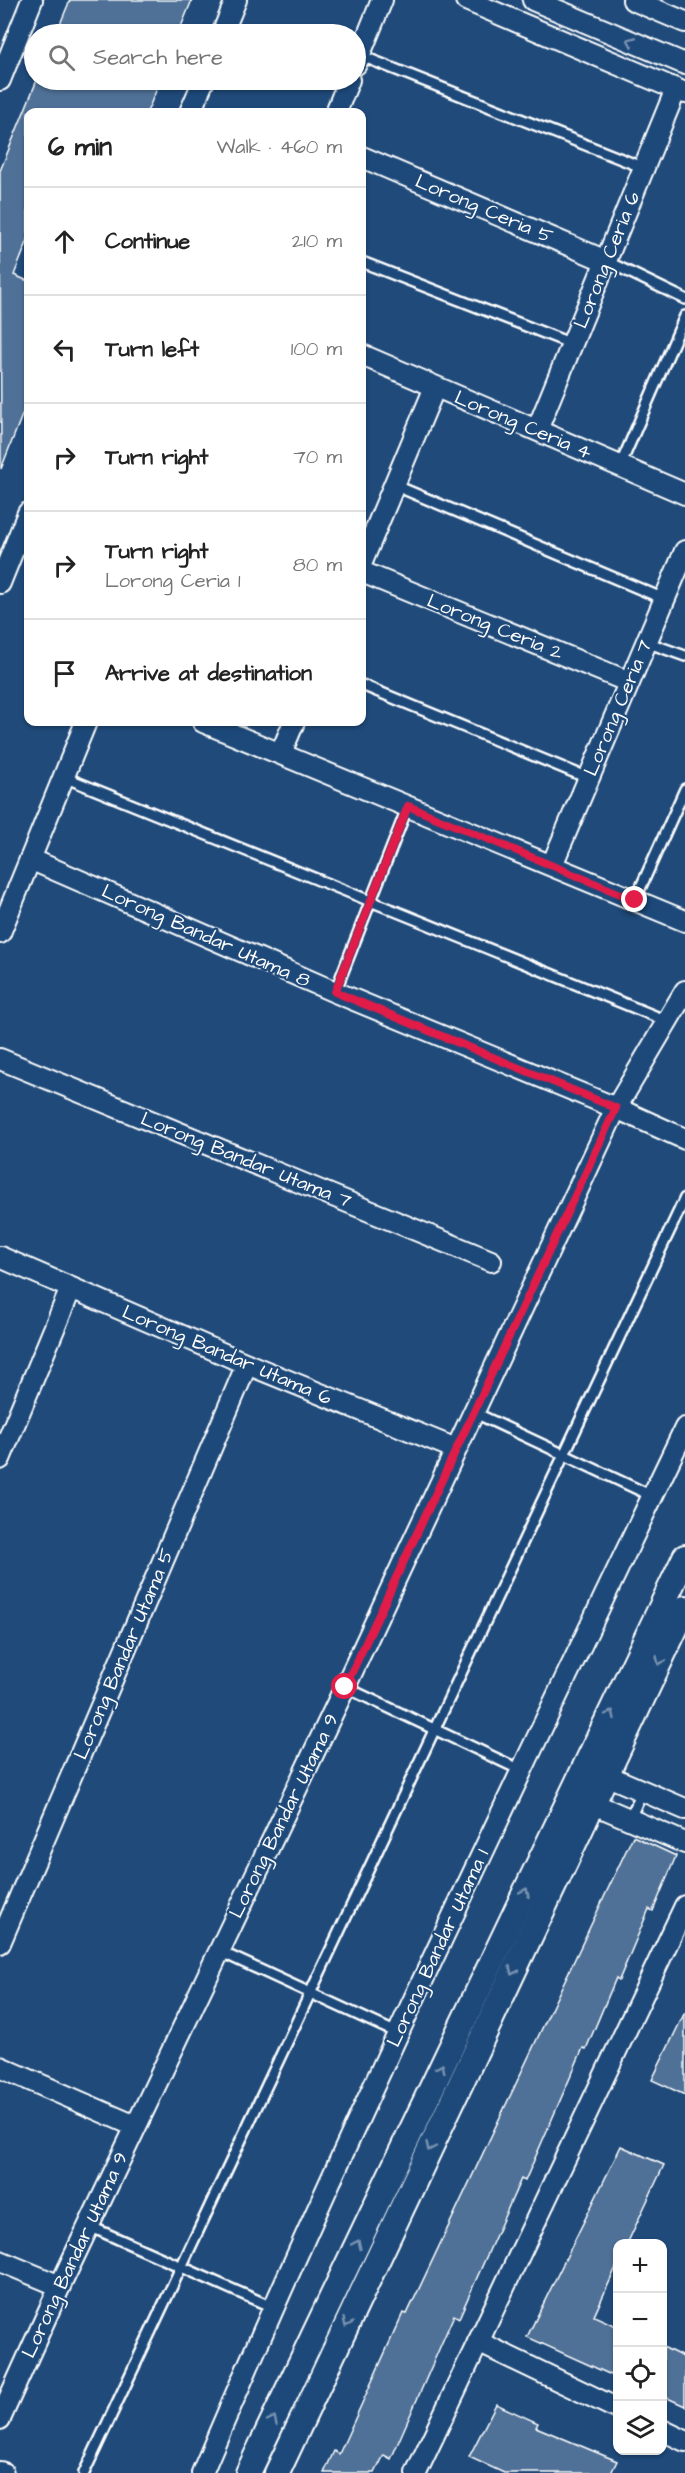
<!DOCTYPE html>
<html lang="en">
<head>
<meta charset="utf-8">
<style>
  body { margin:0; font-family:"Architects Daughter",sans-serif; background:#f2f2f2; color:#222 }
  .controls { position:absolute; right:18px; bottom:18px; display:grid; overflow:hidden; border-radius:12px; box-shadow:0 2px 4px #0004 }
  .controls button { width:54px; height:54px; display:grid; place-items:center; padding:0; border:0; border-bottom:2px solid #e0e0e0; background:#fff; color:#222; font:30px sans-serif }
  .stop { position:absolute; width:18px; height:18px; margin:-14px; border:4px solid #e11d48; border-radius:50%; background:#fff }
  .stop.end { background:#e11d48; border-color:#fff; box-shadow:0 2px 6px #0008 }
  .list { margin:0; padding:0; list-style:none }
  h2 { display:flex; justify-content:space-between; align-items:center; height:78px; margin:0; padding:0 24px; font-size:26px }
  h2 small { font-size:20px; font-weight:400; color:#767676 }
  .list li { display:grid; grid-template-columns:39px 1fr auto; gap:18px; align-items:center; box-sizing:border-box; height:108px; padding:0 24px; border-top:2px solid #e0e0e0 }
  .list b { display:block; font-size:22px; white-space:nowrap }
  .list p { margin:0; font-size:20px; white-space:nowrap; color:#767676 }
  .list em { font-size:20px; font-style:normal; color:#767676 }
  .icon { flex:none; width:33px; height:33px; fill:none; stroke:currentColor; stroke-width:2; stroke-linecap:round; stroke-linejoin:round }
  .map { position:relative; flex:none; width:685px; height:2473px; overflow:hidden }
  .search { position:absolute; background:#fff; box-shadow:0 2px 4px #0004; left:24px; top:24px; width:342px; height:66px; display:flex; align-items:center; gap:15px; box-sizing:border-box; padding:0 21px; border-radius:33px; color:#767676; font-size:22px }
  .panel { position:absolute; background:#fff; box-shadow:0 2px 4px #0004; left:24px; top:108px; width:342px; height:618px; border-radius:12px }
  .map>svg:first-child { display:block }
  .building { fill:#507197; stroke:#fff; stroke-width:1.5 }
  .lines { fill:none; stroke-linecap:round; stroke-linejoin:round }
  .service-casing { stroke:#fff; stroke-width:14 }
  .minor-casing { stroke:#fff; stroke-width:24 }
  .tertiary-casing { stroke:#fff; stroke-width:28 }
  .service { stroke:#1f4a7a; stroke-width:9 }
  .minor { stroke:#1f4a7a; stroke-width:20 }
  .tertiary { stroke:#1f4a7a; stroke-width:24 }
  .oneway { stroke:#7992af }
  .route { stroke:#e11d48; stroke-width:8 }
  .labels { text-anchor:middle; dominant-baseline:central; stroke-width:4.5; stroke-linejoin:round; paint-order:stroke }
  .street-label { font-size:20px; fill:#fff; stroke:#1f4a7a }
</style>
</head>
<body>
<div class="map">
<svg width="685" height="2473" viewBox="0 0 685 2473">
  <rect width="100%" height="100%" fill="#1f4a7a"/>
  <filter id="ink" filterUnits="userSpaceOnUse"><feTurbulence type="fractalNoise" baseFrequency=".0167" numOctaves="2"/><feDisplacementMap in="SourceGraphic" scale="12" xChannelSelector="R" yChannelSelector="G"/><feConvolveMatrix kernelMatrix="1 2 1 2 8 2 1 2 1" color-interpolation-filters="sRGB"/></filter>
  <g filter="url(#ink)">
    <g class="building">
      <path d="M 70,0 L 192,0 L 178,34 L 71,34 L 58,29 Z"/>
      <path d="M 37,80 L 148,80 L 159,84 L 147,112 L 28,112 L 28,240 L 14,275 L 28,281 L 28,400 L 1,469 L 0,171 Z"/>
      <path d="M 633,1836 L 676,1856 L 653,1911 L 649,1909 L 619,1980 L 616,1978 L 586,2049 L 583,2048 L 525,2181 L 521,2179 L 459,2318 L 454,2315 L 391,2459 L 384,2455 L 375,2473 L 324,2473 L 334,2451 L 339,2454 L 403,2313 L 407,2314 Z"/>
      <path d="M 685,2012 L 685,2095 L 652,2080 Z"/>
      <path d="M 621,2146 L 664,2165 L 627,2244 L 618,2244 L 618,2263 L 594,2316 L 618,2327 L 618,2378 L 527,2337 Z"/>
      <path d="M 663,2347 L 685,2358 L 685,2406 L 663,2396 Z"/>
      <path d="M 496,2404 L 538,2423 L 536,2427 L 617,2461 L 611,2473 L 504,2473 L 469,2457 Z"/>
    </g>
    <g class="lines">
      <defs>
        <g id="service">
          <path d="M 359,55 L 644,168"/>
          <path d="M 606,261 L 685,299"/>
          <path d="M 362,262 L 572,344"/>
          <path d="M 620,466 L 685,316"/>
          <path d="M 394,485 L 664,599"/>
          <path d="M 646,642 L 685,656"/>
          <path d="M 362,685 L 588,778"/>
          <path d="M 64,777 L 667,1021"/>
          <path d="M 635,900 L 685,789"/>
          <path d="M 335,992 L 408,806"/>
          <path d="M 473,1412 L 652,1496"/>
          <path d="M 345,1687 L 523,1771"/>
          <path d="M 630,1819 L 642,1791"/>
          <path d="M 219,1951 L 397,2033"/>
          <path d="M 89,2226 L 272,2307"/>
          <path d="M 84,2473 L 685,1198"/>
        </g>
        <g id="minor">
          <path d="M 466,0 L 685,93"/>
          <path d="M 533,0 L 685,64"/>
          <path d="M 633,0 L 685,22"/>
          <path d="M 222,34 L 236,0"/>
          <path d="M 356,64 L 382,0"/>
          <path d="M 0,80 L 32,0"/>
          <path d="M 190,112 L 204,80"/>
          <path d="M 336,112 L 349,80"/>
          <path d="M 362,157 L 606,261"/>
          <path d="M 362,355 L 685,494"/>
          <path d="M 537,430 L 676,89"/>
          <path d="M 362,562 L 435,387"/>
          <path d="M 362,572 L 629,682"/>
          <path d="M 0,583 L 28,513"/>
          <path d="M 203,722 L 685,921"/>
          <path d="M 281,753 L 294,722"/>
          <path d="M 30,859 L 335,992 L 616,1108 L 685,1139"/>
          <path d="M 552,865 L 685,551"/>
          <path d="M 0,933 L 86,722"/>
          <path d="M 0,1059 L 491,1261"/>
          <path d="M 0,1257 L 247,1364 L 456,1449"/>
          <path d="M 0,1459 L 71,1288"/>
          <path d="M 594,1770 L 685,1809"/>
          <path d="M 580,1798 L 685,1843"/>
          <path d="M 0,1943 L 247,1364"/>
          <path d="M 0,2067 L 135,2126"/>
          <path d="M 0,2261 L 60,2286"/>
          <path d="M 478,2342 L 618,2409"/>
          <path d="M 0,2419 L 60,2286 L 345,1687 L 616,1108 L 685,991"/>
          <path d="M 662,2430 L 685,2441"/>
          <path d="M 0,2472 L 3,2473"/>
          <path d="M 202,2473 C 352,2120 520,1774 685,1428"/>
          <path d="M 416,2473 L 685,1906"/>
        </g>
        <g id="tertiary">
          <path d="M 248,2473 L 685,1557"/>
          <path d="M 277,2473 L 685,1608"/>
        </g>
      </defs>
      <use href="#service" class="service-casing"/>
      <use href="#minor" class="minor-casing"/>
      <use href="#tertiary" class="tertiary-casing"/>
      <use href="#service" class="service"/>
      <use href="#minor" class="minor"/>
      <use href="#tertiary" class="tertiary"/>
    </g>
    <defs><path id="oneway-chevron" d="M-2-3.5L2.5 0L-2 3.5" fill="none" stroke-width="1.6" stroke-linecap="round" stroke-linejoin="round" transform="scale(1.5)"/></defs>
    <g class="oneway">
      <use href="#oneway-chevron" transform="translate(631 41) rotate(-157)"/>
      <use href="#oneway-chevron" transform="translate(660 1661) rotate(115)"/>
      <use href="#oneway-chevron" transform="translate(611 1714) rotate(-65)"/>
      <use href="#oneway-chevron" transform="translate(525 1892) rotate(-65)"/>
      <use href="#oneway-chevron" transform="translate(513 1971) rotate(115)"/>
      <use href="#oneway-chevron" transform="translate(441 2068) rotate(-65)"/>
      <use href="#oneway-chevron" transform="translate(430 2147) rotate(115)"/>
      <use href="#oneway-chevron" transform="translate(357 2244) rotate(-65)"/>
      <use href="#oneway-chevron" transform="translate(347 2323) rotate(115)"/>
      <use href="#oneway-chevron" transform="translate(273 2420) rotate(-65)"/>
    </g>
  </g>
  <g class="lines" filter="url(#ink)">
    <path class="route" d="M 345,1687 L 616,1108 L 335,992 L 408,806 L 635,900"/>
  </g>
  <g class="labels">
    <g class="street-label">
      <text transform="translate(484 209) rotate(23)">Lorong Ceria 5</text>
      <text transform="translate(607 260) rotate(-68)">Lorong Ceria 6</text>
      <text transform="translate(523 425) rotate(23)">Lorong Ceria 4</text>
      <text transform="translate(495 627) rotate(22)">Lorong Ceria 2</text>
      <text transform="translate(618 708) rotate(-67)">Lorong Ceria 7</text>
      <text transform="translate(206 936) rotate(24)">Lorong Bandar Utama 8</text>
      <text transform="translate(246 1160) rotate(22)">Lorong Bandar Utama 7</text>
      <text transform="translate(227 1355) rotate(23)">Lorong Bandar Utama 6</text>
      <text transform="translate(124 1654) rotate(-67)">Lorong Bandar Utama 5</text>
      <text transform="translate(284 1816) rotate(-64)">Lorong Bandar Utama 9</text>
      <text transform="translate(438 1948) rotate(-65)">Lorong Bandar Utama 1</text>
      <text transform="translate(75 2255) rotate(-65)">Lorong Bandar Utama 9</text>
    </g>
  </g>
</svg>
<div class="controls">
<button>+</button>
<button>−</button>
<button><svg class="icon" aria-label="locate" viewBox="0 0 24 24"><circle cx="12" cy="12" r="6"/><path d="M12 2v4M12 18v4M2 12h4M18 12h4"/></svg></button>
<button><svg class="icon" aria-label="layers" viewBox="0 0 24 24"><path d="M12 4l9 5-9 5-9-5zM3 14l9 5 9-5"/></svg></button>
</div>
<div class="stop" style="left:345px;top:1687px"></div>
<div class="stop end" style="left:635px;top:900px"></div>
<div class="search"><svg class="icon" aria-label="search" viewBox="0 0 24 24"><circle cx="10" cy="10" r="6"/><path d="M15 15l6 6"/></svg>Search here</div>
<section class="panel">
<h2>6 min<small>Walk · 460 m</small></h2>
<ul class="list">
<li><svg class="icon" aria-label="ahead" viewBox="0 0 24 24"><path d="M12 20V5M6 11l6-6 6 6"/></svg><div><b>Continue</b></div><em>210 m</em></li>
<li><svg class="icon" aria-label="left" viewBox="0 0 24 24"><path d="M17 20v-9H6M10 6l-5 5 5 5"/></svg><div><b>Turn left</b></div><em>100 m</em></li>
<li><svg class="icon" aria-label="right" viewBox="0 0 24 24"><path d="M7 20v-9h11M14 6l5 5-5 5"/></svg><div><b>Turn right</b></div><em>70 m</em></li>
<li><svg class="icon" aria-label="right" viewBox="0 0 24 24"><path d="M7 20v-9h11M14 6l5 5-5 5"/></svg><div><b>Turn right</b><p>Lorong Ceria 1</p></div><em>80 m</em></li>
<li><svg class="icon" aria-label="arrive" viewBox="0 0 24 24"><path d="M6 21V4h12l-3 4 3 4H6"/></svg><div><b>Arrive at destination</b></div></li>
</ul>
</section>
</div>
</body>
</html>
